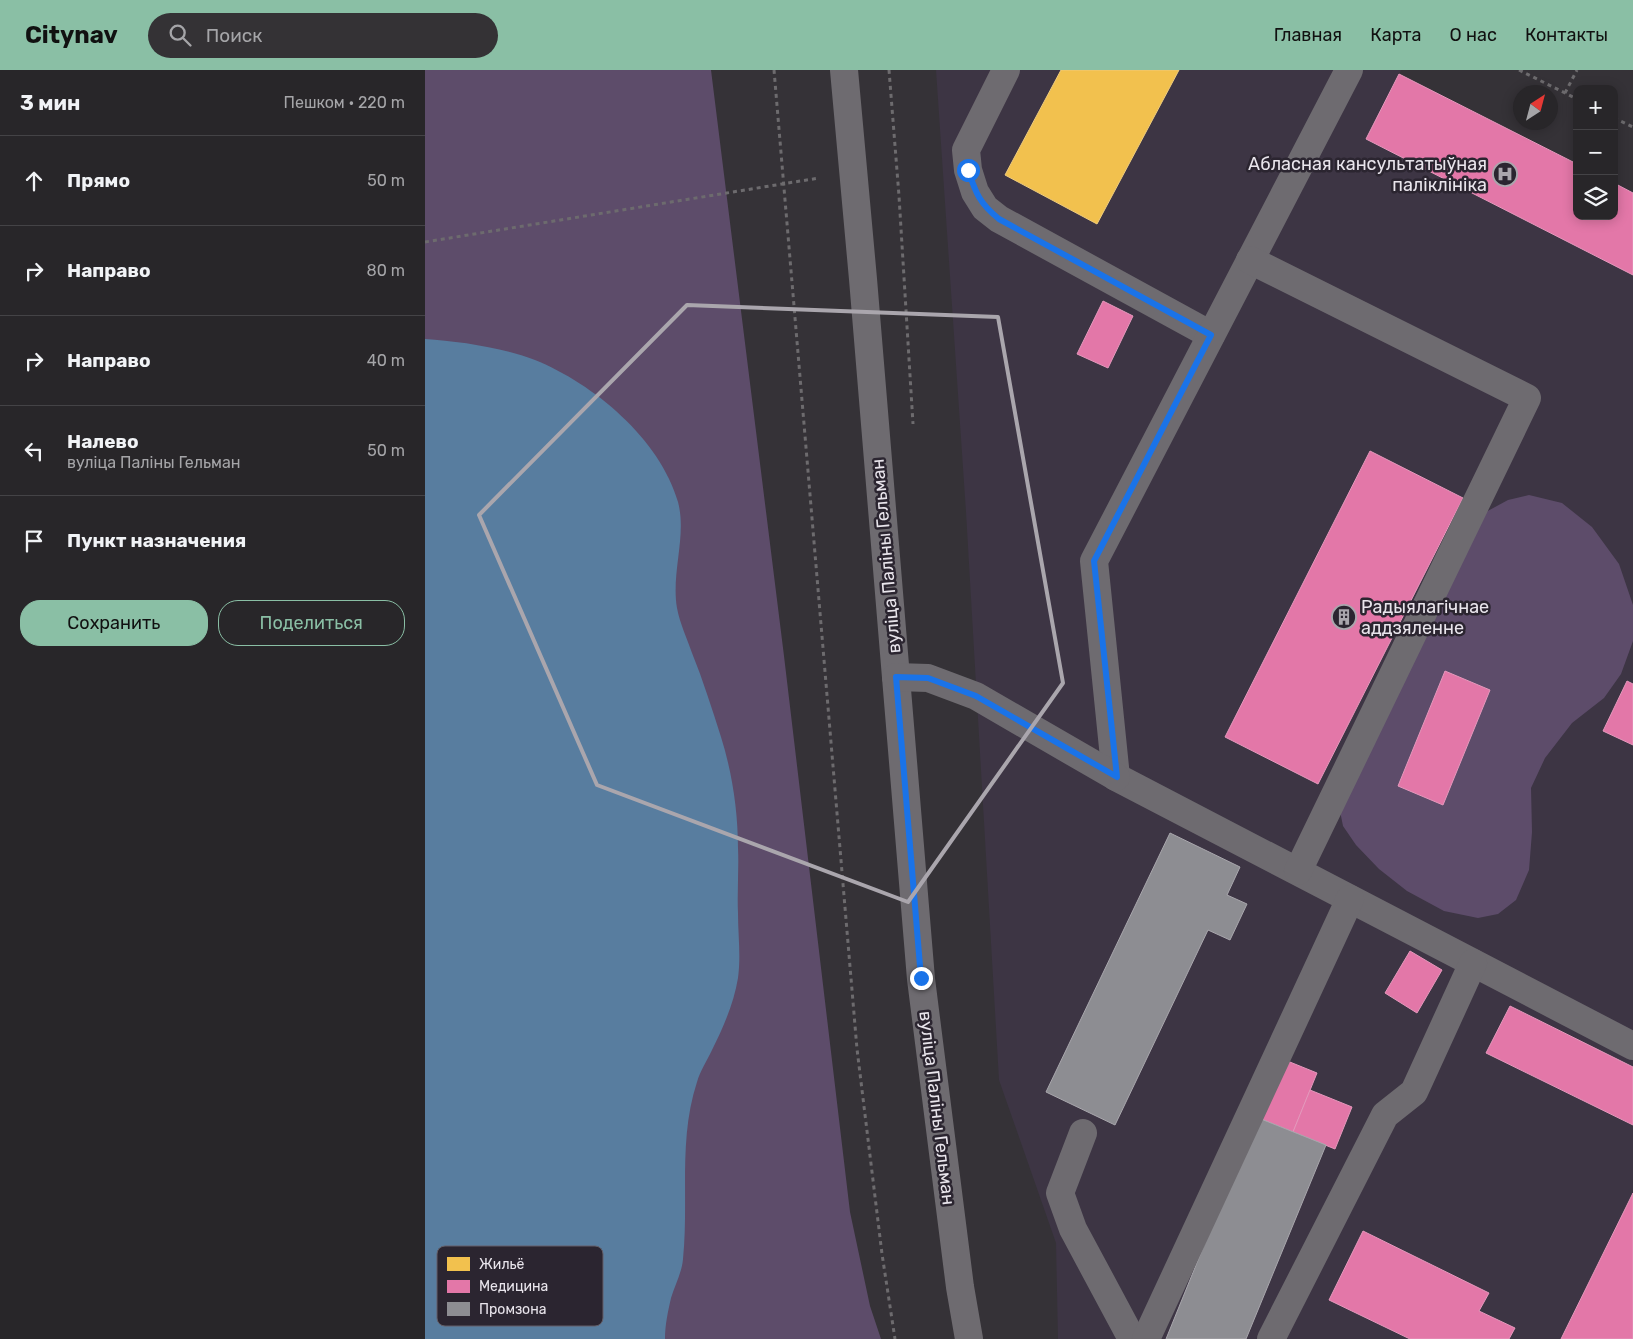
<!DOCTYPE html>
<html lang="ru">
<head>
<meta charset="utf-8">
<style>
  body { margin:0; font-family:Rubik,sans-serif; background:#343235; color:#f1f3f6 }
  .controls { position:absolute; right:15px; top:15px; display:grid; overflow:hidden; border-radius:10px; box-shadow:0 2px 12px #0003 }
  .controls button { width:45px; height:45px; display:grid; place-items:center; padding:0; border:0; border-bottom:1px solid #444346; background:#282629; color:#f1f3f6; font:25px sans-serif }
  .compass { position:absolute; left:1088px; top:15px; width:45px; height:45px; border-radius:50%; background:#282629; box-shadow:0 2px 12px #0003; rotate:36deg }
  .stop { position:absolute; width:15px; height:15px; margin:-11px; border:4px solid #1a73e8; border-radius:50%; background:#fff }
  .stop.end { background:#1a73e8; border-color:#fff; box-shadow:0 1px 5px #0008 }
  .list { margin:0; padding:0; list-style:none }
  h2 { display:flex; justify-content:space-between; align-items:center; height:65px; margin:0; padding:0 20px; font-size:21px }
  h2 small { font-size:16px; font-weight:400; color:#a5a5a8 }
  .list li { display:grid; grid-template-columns:32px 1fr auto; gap:15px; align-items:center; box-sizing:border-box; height:90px; padding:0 20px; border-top:1px solid #444346 }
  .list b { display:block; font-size:19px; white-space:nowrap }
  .list p { margin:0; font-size:16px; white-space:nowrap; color:#a5a5a8 }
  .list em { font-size:16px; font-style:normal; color:#a5a5a8 }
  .actions { display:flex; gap:10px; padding:15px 20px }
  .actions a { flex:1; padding:11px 0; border:1px solid #8abfa5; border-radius:20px; text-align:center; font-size:18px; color:#8abfa5 }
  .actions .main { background:#8abfa5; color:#111 }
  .icon { flex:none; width:28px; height:28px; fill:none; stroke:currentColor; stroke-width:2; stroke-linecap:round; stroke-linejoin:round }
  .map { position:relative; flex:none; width:1208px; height:1269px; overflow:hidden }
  header { display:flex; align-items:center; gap:30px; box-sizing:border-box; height:70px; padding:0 25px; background:#8abfa5; color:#111 }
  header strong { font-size:24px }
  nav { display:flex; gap:28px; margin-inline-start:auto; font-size:18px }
  .search { width:350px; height:45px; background:#343235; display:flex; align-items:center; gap:12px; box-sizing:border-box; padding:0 18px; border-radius:28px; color:#a5a5a8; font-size:19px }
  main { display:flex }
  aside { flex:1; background:#282629 }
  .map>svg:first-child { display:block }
  .built { fill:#3d3544 }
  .green { fill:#5d4c6a }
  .water { fill:#587d9f }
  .homes { fill:#f2c14e; stroke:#efcc7d }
  .health { fill:#e377a8; stroke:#e598bc }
  .industry { fill:#8d8d92; stroke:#a9a7ad }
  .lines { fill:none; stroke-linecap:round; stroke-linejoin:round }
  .path { stroke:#6d6b6e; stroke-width:3; stroke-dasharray:4 4; stroke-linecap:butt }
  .minor { stroke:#6e6b70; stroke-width:28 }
  .route { stroke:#1a73e8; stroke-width:6 }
  .marked { fill:none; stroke:#aaa6ad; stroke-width:4; stroke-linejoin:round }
  .labels { text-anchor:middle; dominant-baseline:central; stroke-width:5; stroke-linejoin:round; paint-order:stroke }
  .poi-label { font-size:18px; fill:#e9e5ec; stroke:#2b2530; text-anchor:end }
  .street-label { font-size:18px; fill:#e9e5ec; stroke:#2b2530 }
  .key { fill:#2b2530; stroke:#645f68; stroke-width:1 }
  .key-label { font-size:14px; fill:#e9e5ec }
</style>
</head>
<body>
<header>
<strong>Citynav</strong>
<div class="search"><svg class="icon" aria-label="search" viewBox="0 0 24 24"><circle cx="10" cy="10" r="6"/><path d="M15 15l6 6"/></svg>Поиск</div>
<nav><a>Главная</a><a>Карта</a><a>О нас</a><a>Контакты</a></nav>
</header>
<main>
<aside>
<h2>3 мин<small>Пешком · 220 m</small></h2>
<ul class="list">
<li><svg class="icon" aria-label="ahead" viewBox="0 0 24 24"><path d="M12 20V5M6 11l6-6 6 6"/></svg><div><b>Прямо</b></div><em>50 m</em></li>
<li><svg class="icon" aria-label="right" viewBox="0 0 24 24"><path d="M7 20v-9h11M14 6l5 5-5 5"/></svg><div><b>Направо</b></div><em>80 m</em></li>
<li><svg class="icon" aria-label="right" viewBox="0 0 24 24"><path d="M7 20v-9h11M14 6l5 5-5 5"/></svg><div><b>Направо</b></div><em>40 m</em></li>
<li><svg class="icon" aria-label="left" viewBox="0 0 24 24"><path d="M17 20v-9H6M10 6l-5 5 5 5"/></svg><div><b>Налево</b><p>вуліца Паліны Гельман</p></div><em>50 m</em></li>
<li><svg class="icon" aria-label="arrive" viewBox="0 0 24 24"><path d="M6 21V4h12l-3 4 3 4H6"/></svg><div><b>Пункт назначения</b></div></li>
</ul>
<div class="actions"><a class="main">Сохранить</a><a>Поделиться</a></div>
</aside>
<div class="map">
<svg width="1208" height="1269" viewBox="0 0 1208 1269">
  <rect width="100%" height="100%" fill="#353237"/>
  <path class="built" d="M 511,0 L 976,0 L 974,4 L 1152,94 L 1152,146 L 1189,146 L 1189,112 L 1208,122 L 1208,1269 L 633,1269 L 631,1173 L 574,1010 L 541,442 Z"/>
  <g class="green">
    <path d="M 0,0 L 286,0 L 359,586 L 425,1142 L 445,1236 L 456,1269 L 0,1269 Z"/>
    <path d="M 1104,425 L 1137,433 L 1167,457 L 1194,494 L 1208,535 L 1208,571 L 1196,604 L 1179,628 L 1147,653 L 1120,688 L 1106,718 L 1107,762 L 1104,800 L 1091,830 L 1073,844 L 1053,848 L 1019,841 L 982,821 L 954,799 L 931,775 L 918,756 L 913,731 L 1059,443 L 1083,430 Z"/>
  </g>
  <path class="water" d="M 0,269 C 33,271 80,278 110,290 C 169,314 235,369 253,432 C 262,466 246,503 252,538 C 255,554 262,568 267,583 C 278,610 287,639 296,667 C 307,702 313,741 313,778 C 314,800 312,821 313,843 C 313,865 316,886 313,908 C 309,933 298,958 287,980 C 282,991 275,1001 272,1012 C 253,1070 264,1130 258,1189 C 257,1202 250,1215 246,1228 C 243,1241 240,1255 240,1269 L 0,1269 Z"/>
  <path class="homes" d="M 636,0 L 754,0 L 672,154 L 580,105 Z"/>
  <g class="health">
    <path d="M 974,4 L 1152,94 L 1152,146 L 1189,146 L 1189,113 L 1208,123 L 1208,205 L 941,69 Z"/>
    <path d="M 678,231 L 708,246 L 683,298 L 652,284 Z"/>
    <path d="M 945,381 L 1038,428 L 893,714 L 800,667 Z"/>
    <path d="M 1020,601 L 1065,620 L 1018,735 L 973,716 Z"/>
    <path d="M 1202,611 L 1208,614 L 1208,675 L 1178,661 Z"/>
    <path d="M 985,881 L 1017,900 L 992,943 L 960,923 Z"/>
    <path d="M 1085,936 L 1208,997 L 1208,1055 L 1061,983 Z"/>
    <path d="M 855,988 L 892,1003 L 868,1062 L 831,1047 Z"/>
    <path d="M 885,1020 L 927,1037 L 910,1079 L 868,1062 Z"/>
    <path d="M 1208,1123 L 1208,1269 L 1136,1269 Z"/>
    <path d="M 938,1161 L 1064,1223 L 1054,1241 L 1090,1258 L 1084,1269 L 985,1269 L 904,1230 Z"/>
  </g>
  <g class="industry">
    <path d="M 745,763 L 815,797 L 802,825 L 822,834 L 805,870 L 783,860 L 690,1055 L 621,1022 Z"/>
    <path d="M 831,1047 L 901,1075 L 821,1269 L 741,1269 Z"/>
  </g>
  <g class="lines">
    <g class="path">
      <path d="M 349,0 L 432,979 L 457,1184 L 470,1269"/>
      <path d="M 464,0 L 474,126 L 488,354"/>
      <path d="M 1094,0 L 1152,29"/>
      <path d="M 1140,23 L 1152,0"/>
      <path d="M 1189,48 L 1208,57"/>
      <path d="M 0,172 L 394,108"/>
    </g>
    <g class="minor">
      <path d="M 419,0 L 438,209 L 496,909 L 535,1217 L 544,1269"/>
      <path d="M 581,0 L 541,80 L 543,100 L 550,122 L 560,138 L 574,149 L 786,265"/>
      <path d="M 924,0 L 669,491 L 691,707 L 1208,976"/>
      <path d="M 825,190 L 1102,328 L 873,801"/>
      <path d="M 471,607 L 503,608 L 551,626 L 691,707"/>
      <path d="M 658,1063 L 635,1123 L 648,1159 L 707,1269"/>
      <path d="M 721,1269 L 925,829"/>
      <path d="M 846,1269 L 960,1045 L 989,1022 L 1048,893"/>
    </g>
  </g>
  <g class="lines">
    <path class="route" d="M 496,908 L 471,607 L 503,608 L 551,626 L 692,707 L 669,491 L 786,265 L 574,149 C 554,133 551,123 543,100"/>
  </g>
  <path class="marked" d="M 262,235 L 573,247 L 638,613 L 483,832 L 172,715 L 54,445 Z"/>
  <defs>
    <symbol id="hospital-ring" viewBox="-11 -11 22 22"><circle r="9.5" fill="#2b2530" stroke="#aaa6ad" stroke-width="1.5"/><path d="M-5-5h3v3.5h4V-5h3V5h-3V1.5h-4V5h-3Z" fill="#aaa6ad"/></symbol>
    <symbol id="building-ring" viewBox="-11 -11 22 22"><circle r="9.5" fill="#2b2530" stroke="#aaa6ad" stroke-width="1.5"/><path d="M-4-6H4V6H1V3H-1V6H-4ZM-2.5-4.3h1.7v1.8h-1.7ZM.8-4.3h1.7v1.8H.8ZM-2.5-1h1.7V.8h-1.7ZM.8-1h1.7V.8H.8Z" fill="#aaa6ad"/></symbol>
  </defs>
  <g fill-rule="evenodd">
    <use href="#hospital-ring" x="1066" y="90" width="28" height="28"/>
    <use href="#building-ring" x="905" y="533" width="28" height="28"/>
  </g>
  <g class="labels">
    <g class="poi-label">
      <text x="1062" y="94">Абласная кансультатыўная<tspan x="1062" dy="21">паліклініка</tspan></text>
      <text x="936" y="537" text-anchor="start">Радыялагічнае<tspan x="936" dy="21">аддзяленне</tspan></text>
    </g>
    <g class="street-label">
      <text transform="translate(461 486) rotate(-95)">вуліца Паліны Гельман</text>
      <text transform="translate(512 1038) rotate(83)">вуліца Паліны Гельман</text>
    </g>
  </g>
  <rect x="12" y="1176" width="166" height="80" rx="8" class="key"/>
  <rect x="22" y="1187" width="23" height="14" fill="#f2c14e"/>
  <rect x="22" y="1210" width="23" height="13" fill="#e377a8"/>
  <rect x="22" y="1232" width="23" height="14" fill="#8d8d92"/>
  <g class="key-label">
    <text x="54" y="1199">Жильё</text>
    <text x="54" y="1221">Медицина</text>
    <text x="54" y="1244">Промзона</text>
  </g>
</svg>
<div class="controls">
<button>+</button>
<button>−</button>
<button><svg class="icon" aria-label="layers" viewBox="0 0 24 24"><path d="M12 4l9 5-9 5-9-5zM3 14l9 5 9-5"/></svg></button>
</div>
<svg class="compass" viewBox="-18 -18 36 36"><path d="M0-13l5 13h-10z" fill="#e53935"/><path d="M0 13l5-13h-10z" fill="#a5a5a8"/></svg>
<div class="stop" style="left:543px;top:100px"></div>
<div class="stop end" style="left:496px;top:908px"></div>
</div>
</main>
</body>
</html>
